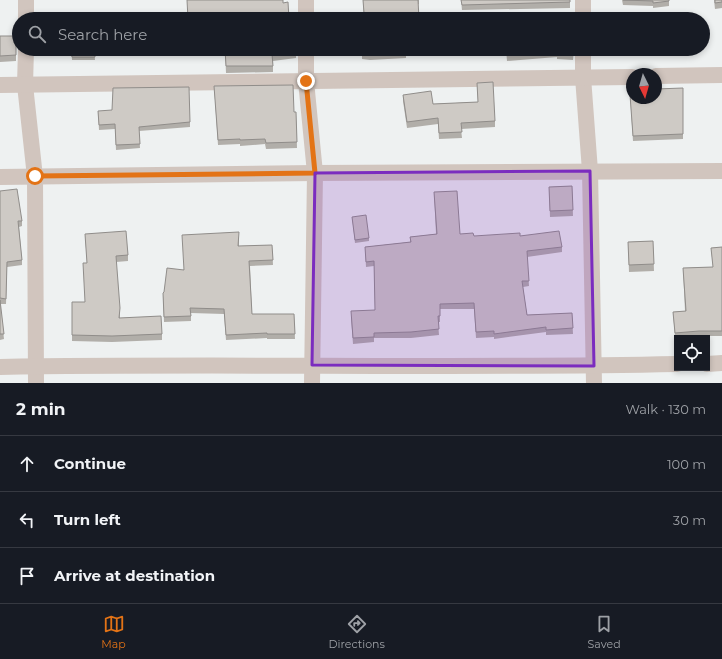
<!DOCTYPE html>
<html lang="en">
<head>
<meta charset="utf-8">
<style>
  body { margin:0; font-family:Montserrat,sans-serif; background:#242831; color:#f1f3f6 }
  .controls { position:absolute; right:12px; bottom:12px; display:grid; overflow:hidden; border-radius:0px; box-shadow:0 2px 6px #0003 }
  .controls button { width:36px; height:36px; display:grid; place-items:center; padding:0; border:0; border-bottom:1px solid #363941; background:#171b24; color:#f1f3f6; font:20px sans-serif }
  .compass { position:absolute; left:626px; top:68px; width:36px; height:36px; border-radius:50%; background:#171b24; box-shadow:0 2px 6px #0003; rotate:175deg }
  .stop { position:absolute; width:12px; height:12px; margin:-9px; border:3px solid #e37316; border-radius:50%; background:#fff }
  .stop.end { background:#e37316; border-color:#fff; box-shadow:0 1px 4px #0008 }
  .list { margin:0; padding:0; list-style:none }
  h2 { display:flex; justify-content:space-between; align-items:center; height:52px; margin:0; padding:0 16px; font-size:17px }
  h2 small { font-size:13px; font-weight:400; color:#9ea1a6 }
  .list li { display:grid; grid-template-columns:26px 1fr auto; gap:12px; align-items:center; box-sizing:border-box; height:56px; padding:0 16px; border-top:1px solid #363941 }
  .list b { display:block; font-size:15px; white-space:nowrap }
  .list em { font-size:13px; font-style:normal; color:#9ea1a6 }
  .icon { flex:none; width:22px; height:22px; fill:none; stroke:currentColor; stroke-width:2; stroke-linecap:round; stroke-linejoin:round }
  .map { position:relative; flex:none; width:722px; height:383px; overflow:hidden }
  .search { position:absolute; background:#171b24; box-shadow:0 2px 6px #0003; left:12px; right:12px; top:12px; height:44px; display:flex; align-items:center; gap:10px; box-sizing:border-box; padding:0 14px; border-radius:22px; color:#9ea1a6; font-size:15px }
  .sheet { height:220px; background:#171b24 }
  nav { display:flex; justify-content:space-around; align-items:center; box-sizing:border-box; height:56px; border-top:1px solid #363941; background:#171b24; font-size:11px; color:#9ea1a6 }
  nav a { display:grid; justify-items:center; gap:2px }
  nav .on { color:#e37316 }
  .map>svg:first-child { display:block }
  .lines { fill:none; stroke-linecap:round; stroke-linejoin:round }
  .street { stroke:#d1c5be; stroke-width:16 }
  .wall { fill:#b1aea9 }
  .building { fill:#cecac5; stroke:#908d8a }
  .route { stroke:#e37316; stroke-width:5 }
  .marked { fill:#7b2cbf; fill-opacity:0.2; stroke:#7b2cbf; stroke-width:3; stroke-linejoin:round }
</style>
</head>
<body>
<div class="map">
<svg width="722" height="383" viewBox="0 0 722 383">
  <rect width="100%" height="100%" fill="#eef1f1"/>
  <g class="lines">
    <g class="street">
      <path d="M 26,19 L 26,0"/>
      <path d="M 306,19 L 306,0"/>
      <path d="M 583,19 L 583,0"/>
      <path d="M 26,49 L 25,85 L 35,177 L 36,383"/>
      <path d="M 306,49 L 306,81 L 315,173 L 312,383"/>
      <path d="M 583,49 L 583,77 L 590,171 L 594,383"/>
      <path d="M 656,76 L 722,75"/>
      <path d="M 0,85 L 632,77"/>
      <path d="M 0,177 L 315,173 L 722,171"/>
      <path d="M 707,364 L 722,363"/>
      <path d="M 0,367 C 226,363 451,369 677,364"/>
    </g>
  </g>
  <g class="wall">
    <path d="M 363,0 L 419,0 L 419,4 L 364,18 Z"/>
    <path d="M 461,0 L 570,0 L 570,8 L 462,10 Z"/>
    <path d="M 622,0 L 669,0 L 669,6 L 653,8 L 653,6 L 623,5 Z"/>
    <path d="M 714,0 L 722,0 L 722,8 L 715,9 Z"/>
    <path d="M 0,36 L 16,36 L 16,61 L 0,62 Z"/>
    <path d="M 71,49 L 94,49 L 95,60 L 72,60 Z"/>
    <path d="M 225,49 L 296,49 L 296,58 L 273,61 L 273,72 L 226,73 Z"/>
    <path d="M 506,49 L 574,49 L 573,60 L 557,59 L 557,57 L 507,61 Z"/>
    <path d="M 362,54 L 406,54 L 406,58 L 370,60 L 362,59 Z"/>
    <path d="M 629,81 L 632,98 L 683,88 L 683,139 L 633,141 Z"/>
    <path d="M 477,83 L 495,121 L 495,127 L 461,129 L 462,138 L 439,139 L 438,124 L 407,128 L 403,101 L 403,95 L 433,104 L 478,102 Z"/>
    <path d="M 214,86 L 294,112 L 296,112 L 297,148 L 266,149 L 265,144 L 240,146 L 240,144 L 218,145 Z"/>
    <path d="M 98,111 L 190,122 L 190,127 L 139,131 L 140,148 L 116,150 L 115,129 L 99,130 Z"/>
    <path d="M 572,186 L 573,216 L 550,217 L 549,187 Z"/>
    <path d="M 0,191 L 22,221 L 22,226 L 19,227 L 22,260 L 22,265 L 7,267 L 6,304 L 0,304 L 4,339 L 0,340 Z"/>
    <path d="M 434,192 L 460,234 L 474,236 L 520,236 L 562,247 L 562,252 L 527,257 L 529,286 L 523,287 L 527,315 L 572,313 L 573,334 L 546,335 L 546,332 L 494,339 L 494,337 L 476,338 L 474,309 L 440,309 L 440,322 L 438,322 L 439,335 L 411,338 L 374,338 L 374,342 L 353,344 L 351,317 L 375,310 L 374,266 L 366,267 L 365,247 L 410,242 L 410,237 L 436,234 Z"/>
    <path d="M 352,217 L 369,238 L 369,241 L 355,243 Z"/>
    <path d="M 85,234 L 128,255 L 128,261 L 116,262 L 120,318 L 162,334 L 162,340 L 112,342 L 72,341 L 72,302 L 85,302 L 87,263 Z"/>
    <path d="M 239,237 L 239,246 L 272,245 L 273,265 L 250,266 L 252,314 L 294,314 L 295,339 L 267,339 L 267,338 L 226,340 L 224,314 L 191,313 L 191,321 L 164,322 L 163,298 L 164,292 L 183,270 Z"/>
    <path d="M 653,241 L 654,271 L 629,272 L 628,242 Z"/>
    <path d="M 722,247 L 722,336 L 699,336 L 675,338 L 673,312 L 685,311 L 683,268 L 713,267 L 711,248 Z"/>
  </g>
  <g class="building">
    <path d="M 187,0 L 283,0 L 283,3 L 288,2 L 289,19 L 188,19 Z"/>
    <path d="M 363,0 L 418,0 L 419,19 L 365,19 L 366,13 L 364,13 Z"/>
    <path d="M 461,0 L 570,0 L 570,2 L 462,5 Z"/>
    <path d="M 623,0 L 669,0 L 669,1 L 653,3 L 653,1 Z"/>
    <path d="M 715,0 L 722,0 L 722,2 L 715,3 Z"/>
    <path d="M 0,36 L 16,36 L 16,55 L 0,56 Z"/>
    <path d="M 71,49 L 94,49 L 95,57 L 72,57 Z"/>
    <path d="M 225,49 L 296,49 L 296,52 L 272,54 L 273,66 L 226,66 Z"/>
    <path d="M 362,49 L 406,49 L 406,54 L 370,55 L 362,54 Z"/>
    <path d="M 507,49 L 574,49 L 573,54 L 557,53 L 557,51 L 507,55 Z"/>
    <path d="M 629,81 L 632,81 L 632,98 L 656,98 L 656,89 L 683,88 L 683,134 L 633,136 Z"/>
    <path d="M 493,82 L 495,121 L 461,123 L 462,132 L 439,133 L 438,118 L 407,122 L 403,95 L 431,91 L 433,104 L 478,102 L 477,83 Z"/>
    <path d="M 293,85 L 294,112 L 296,112 L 297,142 L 266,143 L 265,139 L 240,140 L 240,139 L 218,140 L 214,86 Z"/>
    <path d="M 189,87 L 190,122 L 139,127 L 140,144 L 116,145 L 115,124 L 99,125 L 98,111 L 112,110 L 113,88 Z"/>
    <path d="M 572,186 L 573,210 L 550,211 L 549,187 Z"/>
    <path d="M 17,189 L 22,221 L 18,221 L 22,260 L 7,262 L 6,299 L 0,298 L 0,191 Z"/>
    <path d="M 457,191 L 460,234 L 473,233 L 474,236 L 520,233 L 520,236 L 559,231 L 562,247 L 527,251 L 529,281 L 522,281 L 527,315 L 572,313 L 573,328 L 546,330 L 546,327 L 494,334 L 494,331 L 476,332 L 474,303 L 440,304 L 440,316 L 438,316 L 439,329 L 411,332 L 374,333 L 374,337 L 353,338 L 351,311 L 375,310 L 374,261 L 366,262 L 365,247 L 411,242 L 410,237 L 437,234 L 434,192 Z"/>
    <path d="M 366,215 L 369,238 L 355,240 L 352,217 Z"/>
    <path d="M 126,231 L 128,255 L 116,256 L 120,308 L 119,318 L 161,316 L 162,334 L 112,336 L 72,335 L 72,302 L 85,302 L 83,263 L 87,263 L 85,234 Z"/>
    <path d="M 239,232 L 238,246 L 272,245 L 273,260 L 249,261 L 252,314 L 294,314 L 295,334 L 267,334 L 267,333 L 226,335 L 224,309 L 190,308 L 191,316 L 164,317 L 163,293 L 164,292 L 167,268 L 184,270 L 182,235 Z"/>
    <path d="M 653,241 L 654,264 L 629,265 L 628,242 Z"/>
    <path d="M 722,247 L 722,331 L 699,331 L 675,333 L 673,312 L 686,311 L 683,268 L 713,267 L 711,248 Z"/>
    <path d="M 0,300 L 4,334 L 0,334 Z"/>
  </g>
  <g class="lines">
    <path class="route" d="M 35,176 L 315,173 L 306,81"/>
  </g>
  <path class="marked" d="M 590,171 L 594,366 L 312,365 L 315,173 Z"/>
</svg>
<div class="controls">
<button><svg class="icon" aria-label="locate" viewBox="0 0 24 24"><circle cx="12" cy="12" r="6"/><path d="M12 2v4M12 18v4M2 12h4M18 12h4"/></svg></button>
</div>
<svg class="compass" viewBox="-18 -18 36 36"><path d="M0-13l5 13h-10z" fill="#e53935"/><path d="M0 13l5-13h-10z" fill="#9ea1a6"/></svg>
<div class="stop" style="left:35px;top:176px"></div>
<div class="stop end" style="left:306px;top:81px"></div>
<div class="search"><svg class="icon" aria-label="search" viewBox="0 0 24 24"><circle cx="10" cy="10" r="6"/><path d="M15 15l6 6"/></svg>Search here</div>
</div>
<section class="sheet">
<h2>2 min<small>Walk · 130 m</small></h2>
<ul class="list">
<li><svg class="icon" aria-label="ahead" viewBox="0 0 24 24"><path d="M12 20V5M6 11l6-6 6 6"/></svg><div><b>Continue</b></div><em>100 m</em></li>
<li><svg class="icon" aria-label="left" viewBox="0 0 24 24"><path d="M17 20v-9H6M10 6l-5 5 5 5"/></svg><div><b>Turn left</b></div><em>30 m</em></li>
<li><svg class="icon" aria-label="arrive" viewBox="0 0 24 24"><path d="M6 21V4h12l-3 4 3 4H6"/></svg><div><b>Arrive at destination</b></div></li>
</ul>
</section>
<nav>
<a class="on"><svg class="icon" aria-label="map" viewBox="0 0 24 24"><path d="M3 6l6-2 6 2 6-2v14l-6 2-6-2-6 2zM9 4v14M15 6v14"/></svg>Map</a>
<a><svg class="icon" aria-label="directions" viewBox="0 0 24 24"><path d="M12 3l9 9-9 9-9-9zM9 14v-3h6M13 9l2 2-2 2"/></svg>Directions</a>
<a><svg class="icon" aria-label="saved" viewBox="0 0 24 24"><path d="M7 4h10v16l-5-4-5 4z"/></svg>Saved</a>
</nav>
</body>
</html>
